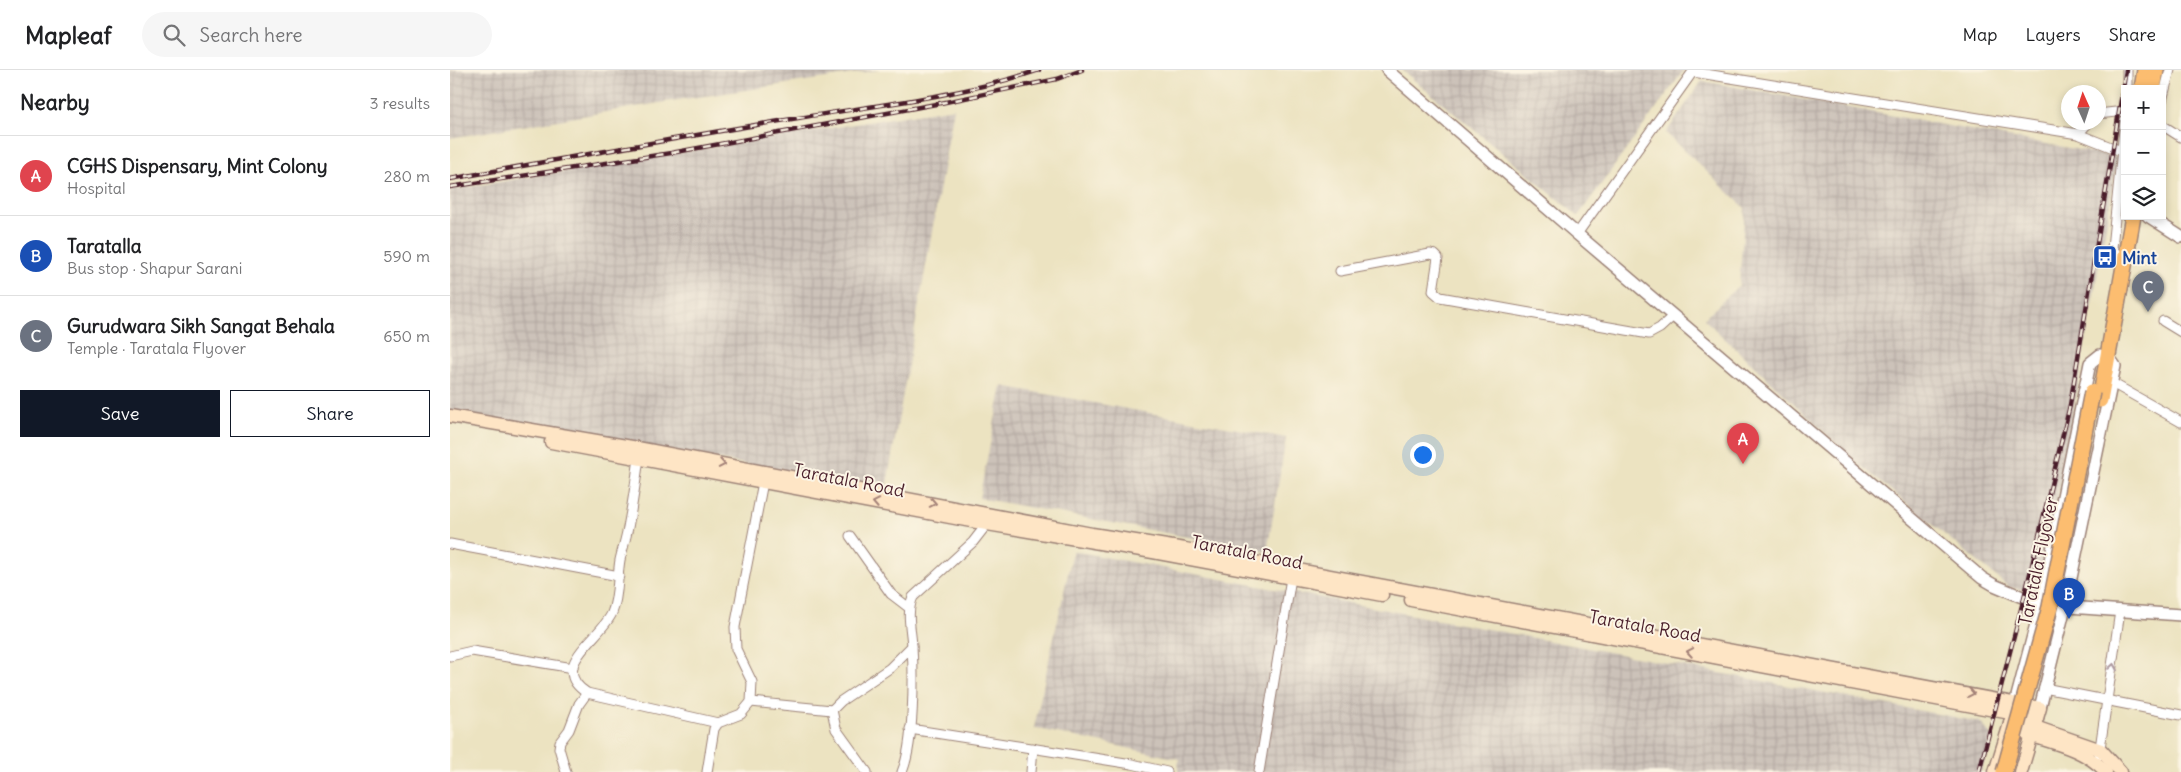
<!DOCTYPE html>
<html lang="en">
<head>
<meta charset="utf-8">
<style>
  body { margin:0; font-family:Delius,sans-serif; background:#f6f6f6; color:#202124 }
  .controls { position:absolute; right:15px; top:15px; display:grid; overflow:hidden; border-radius:0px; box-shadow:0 2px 8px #0003 }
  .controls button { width:45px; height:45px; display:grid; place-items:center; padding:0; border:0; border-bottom:1px solid #e0e0e0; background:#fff; color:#202124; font:25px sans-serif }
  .compass { position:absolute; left:1611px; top:15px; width:45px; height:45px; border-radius:50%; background:#fff; box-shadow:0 2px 8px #0003; rotate:357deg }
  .you { position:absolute; left:972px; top:384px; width:18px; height:18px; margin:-12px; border:4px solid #fff; border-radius:50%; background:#1a73e8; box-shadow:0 0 0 8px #1a73e833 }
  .badge { display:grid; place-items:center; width:32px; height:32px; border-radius:50%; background:#111827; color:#fff; font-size:16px; font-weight:700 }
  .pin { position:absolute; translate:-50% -41px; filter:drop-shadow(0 1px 2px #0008) }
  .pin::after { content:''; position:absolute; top:26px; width:18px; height:15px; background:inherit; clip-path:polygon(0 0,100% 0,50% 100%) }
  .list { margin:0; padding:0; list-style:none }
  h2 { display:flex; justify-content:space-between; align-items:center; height:65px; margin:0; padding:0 20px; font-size:21px }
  h2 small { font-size:16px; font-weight:400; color:#757577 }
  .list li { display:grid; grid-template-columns:32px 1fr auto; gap:15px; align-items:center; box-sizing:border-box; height:80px; padding:0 20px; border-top:1px solid #e0e0e0 }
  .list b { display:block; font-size:19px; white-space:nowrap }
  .list p { margin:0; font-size:16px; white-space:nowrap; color:#757577 }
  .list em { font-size:16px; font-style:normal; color:#757577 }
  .actions { display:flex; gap:10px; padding:15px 20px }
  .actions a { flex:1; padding:11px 0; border:1px solid #111827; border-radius:0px; text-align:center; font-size:18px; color:#111827 }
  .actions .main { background:#111827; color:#fff }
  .icon { flex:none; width:28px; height:28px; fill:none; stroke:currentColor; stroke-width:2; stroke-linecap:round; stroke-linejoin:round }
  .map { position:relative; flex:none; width:1731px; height:702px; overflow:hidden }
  header { display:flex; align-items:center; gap:30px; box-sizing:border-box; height:70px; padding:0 25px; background:#fff; border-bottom:1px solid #e0e0e0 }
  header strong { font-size:24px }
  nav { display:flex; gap:28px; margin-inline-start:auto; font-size:18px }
  .search { width:350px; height:45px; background:#f6f6f6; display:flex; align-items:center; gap:12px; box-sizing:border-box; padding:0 18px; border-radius:28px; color:#757577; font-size:19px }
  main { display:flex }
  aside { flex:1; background:#fff }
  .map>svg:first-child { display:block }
  .industrial { fill:url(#industrial-grid) }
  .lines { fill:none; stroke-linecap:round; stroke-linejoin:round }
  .minor-casing { stroke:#9b8176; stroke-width:11 }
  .tertiary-casing { stroke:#9b8176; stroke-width:14 }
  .secondary-casing { stroke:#9b8176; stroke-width:15 }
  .trunk-casing { stroke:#9b8176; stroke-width:18 }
  .minor { stroke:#fff; stroke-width:9 }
  .tertiary { stroke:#fff; stroke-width:11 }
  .secondary { stroke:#fee5c5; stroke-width:12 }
  .trunk { stroke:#fcbd6f; stroke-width:15 }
  .rail-casing { stroke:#4a1f2b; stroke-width:4.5 }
  .rail { stroke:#fcf5e5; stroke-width:2.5; stroke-dasharray:8; stroke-linecap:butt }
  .trunk-bridge-casing { stroke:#9b8176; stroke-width:18; stroke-linecap:butt }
  .trunk-bridge { stroke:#fcbd6f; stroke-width:15 }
  .oneway { stroke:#a48278 }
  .oneway2 { stroke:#ae9aa0 }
  .labels { text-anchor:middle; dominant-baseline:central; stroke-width:4; stroke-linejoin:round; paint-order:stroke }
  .transit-label { font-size:18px; font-weight:bold; fill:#164399; stroke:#fcf5e5; text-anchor:start }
  .street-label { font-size:18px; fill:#4a1f2b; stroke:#fcf5e5 }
</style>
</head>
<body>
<header>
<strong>Mapleaf</strong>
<div class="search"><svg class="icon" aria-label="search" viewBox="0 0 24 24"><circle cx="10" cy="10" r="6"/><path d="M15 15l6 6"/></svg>Search here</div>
<nav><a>Map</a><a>Layers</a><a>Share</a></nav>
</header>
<main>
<aside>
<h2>Nearby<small>3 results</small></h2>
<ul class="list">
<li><span class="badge" style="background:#e0444e">A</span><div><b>CGHS Dispensary, Mint Colony</b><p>Hospital</p></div><em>280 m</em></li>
<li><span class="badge" style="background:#1a4fb4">B</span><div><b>Taratalla</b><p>Bus stop · Shapur Sarani</p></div><em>590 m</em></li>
<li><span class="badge" style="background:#6b7280">C</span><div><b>Gurudwara Sikh Sangat Behala</b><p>Temple · Taratala Flyover</p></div><em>650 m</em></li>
</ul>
<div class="actions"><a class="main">Save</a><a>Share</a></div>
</aside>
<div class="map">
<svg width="1731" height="702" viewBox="0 0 1731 702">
  <defs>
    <pattern id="industrial-grid" width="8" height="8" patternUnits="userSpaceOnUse" patternTransform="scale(1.25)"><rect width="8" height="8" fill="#ccc2b9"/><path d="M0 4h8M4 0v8" fill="none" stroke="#b1a69f"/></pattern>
  </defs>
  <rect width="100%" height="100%" fill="#fcf5e5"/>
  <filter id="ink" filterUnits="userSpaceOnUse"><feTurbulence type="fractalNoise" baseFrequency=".02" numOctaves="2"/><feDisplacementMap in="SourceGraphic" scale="10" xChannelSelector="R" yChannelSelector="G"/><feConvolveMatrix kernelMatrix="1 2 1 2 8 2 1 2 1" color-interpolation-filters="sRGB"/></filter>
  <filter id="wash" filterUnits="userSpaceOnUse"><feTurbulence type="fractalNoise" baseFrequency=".0096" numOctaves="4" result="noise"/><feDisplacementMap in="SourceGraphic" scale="20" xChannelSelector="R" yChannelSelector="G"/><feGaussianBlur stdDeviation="1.12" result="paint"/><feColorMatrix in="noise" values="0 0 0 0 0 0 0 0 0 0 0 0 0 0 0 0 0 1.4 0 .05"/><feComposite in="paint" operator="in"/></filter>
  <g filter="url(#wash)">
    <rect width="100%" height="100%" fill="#ece3c1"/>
    <g class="industrial">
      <path d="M 0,0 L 430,0 L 221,31 L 0,68 Z"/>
      <path d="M 952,0 L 1234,0 L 1128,146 Z"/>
      <path d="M 1252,11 L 1668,87 L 1593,512 L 1585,521 L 1560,518 L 1405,391 L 1254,249 L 1289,215 L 1295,138 L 1216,63 Z"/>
      <path d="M 504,38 L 436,419 L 0,342 L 0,120 Z"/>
      <path d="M 552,316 L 836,368 L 817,482 L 529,428 Z"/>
      <path d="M 623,481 L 1530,652 L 1542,666 L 1531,702 L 728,702 L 729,689 L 584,658 Z"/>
    </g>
  </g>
  <g filter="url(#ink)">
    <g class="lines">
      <defs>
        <g id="minor">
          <path d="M 1243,2 L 1628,64 L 1671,81"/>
          <path d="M 1677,19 L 1677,0"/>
          <path d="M 1712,31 L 1720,0"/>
          <path d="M 1648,44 L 1675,41"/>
          <path d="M 1712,55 L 1731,67"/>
          <path d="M 1628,64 L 1639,52"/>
          <path d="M 1127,164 L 1244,0"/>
          <path d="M 1669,187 L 1662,178 L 1675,50"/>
          <path d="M 890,201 L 980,184 L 985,185 L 988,188 L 983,221 L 990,227 L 1199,264 L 1210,258 L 1223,246"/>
          <path d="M 1713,251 L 1731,262"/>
          <path d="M 1662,313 L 1731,352"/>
          <path d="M 189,388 C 186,410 183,431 179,452 C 177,465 173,477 170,490 C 167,507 169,526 162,543 C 152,567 96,597 137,623 L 268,653"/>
          <path d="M 400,466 L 441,524 L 458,537"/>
          <path d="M 0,474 L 169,506"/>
          <path d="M 0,586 L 22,581 L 123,598"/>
          <path d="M 1594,618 L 1731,645"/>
          <path d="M 301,632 L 382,640"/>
          <path d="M 460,659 L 682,694 L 717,702"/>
          <path d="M 1649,685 L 1670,541"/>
          <path d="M 116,702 L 109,678 L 110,672 L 119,660 L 129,634 L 137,623"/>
          <path d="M 257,702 L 264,659 L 268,653 L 291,644 L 301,632 L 302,612 L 286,579 L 285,557 L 313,412"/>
          <path d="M 417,702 L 386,659 L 382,640 L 391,631 L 440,598 L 462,576"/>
          <path d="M 452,702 C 464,674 464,607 462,576 C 461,559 456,542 463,527 L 523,472 L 537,454"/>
          <path d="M 581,702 L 583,678"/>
          <path d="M 809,702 L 841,508"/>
        </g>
        <g id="tertiary">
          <path d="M 937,0 L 1127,164 L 1532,508 L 1544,515 L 1591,535 L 1731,545"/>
          <path d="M 1698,146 L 1731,167"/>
          <path d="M 1565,634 L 1591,535 L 1640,293 L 1650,285"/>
          <path d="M 1590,638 L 1615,537 L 1665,296 L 1658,286"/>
        </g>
        <g id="secondary">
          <path d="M 0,346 L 182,377 L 642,464 L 735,479 L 1590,638 L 1571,702"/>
          <path d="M 101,372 L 537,454 L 703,482 L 932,525"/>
          <path d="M 961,530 L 1587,648"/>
          <path d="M 1560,652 L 1585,657 L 1651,680 L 1671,702"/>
          <path d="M 1576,664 C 1604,673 1635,679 1656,702"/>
          <path d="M 1545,702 L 1563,644"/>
        </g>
        <g id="trunk">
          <path d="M 1692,19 L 1695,0"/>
          <path d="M 1703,19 L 1706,0"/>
          <path d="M 1650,330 L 1683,146"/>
        </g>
      </defs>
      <use href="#minor" class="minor-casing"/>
      <use href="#tertiary" class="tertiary-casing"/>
      <use href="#secondary" class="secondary-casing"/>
      <use href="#trunk" class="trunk-casing"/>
      <use href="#minor" class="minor"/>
      <use href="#tertiary" class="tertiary"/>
      <use href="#secondary" class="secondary"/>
      <use href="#trunk" class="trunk"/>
      <defs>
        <g id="rail">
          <path d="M 0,109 C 116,88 232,67 348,48 C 428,35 512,26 589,0"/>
          <path d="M 0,117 L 221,83 L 486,34 L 607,9 L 632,0"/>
          <path d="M 1529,702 L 1578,512 L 1620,335 L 1676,0"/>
        </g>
      </defs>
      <use href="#rail" class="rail-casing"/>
      <use href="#rail" class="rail"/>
      <defs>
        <path id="trunk-bridge" d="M 1554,702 L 1600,537 L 1642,322"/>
      </defs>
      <use href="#trunk-bridge" class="trunk-bridge-casing"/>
      <use href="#trunk-bridge" class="trunk-bridge"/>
    </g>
    <defs><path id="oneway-chevron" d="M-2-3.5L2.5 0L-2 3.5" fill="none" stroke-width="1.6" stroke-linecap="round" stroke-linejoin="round" transform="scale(1.25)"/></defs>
    <g class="oneway">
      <use href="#oneway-chevron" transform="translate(272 394) rotate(10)"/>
      <use href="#oneway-chevron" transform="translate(426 433) rotate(-169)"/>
      <use href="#oneway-chevron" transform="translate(483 433) rotate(11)"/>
      <use href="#oneway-chevron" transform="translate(1240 582) rotate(-170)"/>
      <use href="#oneway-chevron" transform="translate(1521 623) rotate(10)"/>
    </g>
    <use class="oneway2" href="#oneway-chevron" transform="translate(1663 597) rotate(-81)"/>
  </g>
  <defs>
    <symbol id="bus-square" viewBox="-11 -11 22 22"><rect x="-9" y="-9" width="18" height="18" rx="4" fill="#1a4fb4" stroke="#fcf5e5"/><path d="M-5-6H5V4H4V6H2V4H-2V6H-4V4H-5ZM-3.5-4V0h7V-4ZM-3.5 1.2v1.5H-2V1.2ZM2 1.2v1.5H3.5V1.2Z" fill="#fff"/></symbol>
  </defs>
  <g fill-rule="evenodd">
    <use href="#bus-square" x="1641" y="173" width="28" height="28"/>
  </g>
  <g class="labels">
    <g class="transit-label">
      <text x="1672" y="187">Mint</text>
    </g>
    <g class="street-label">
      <text transform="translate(399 410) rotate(11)">Taratala Road</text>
      <text transform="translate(797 482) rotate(11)">Taratala Road</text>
      <text transform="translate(1588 491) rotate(-78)">Taratala Flyover</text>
      <text transform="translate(1195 556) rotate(10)">Taratala Road</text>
    </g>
  </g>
</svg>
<div class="controls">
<button>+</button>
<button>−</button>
<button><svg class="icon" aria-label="layers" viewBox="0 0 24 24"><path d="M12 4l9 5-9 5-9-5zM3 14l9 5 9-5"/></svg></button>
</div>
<svg class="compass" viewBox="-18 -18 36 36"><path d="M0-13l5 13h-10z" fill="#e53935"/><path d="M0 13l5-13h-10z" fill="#757577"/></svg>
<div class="you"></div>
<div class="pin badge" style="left:1293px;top:394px;background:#e0444e">A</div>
<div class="pin badge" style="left:1619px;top:549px;background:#1a4fb4">B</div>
<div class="pin badge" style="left:1698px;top:242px;background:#6b7280">C</div>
</div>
</main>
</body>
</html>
